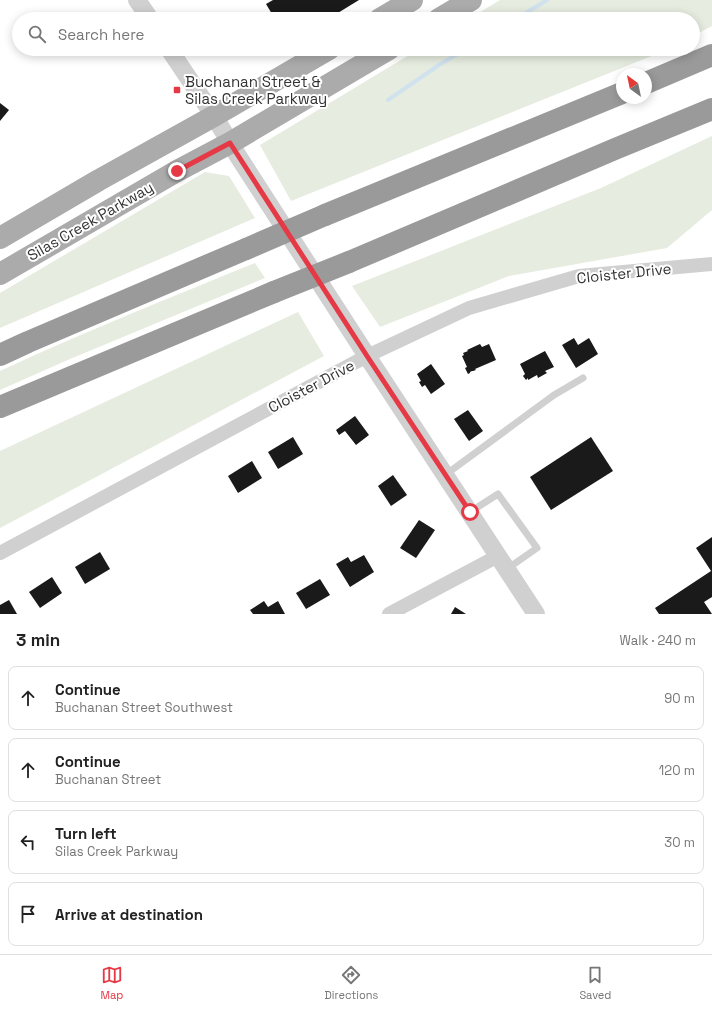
<!DOCTYPE html>
<html lang="en">
<head>
<meta charset="utf-8">
<style>
  body { margin:0; font-family:"Space Grotesk",sans-serif; background:#f2f2f2; color:#222 }
  .compass { position:absolute; left:616px; top:68px; width:36px; height:36px; border-radius:50%; background:#fff; box-shadow:0 2px 10px #0003; rotate:327deg }
  .stop { position:absolute; width:12px; height:12px; margin:-9px; border:3px solid #e63946; border-radius:50%; background:#fff }
  .stop.end { background:#e63946; border-color:#fff; box-shadow:0 1px 4px #0008 }
  .list { margin:0; padding:0; list-style:none }
  h2 { display:flex; justify-content:space-between; align-items:center; height:52px; margin:0; padding:0 16px; font-size:17px }
  h2 small { font-size:13px; font-weight:400; color:#767676 }
  .list li { display:grid; grid-template-columns:26px 1fr auto; gap:12px; align-items:center; box-sizing:border-box; height:64px; margin:0 8px 8px; padding:0 8px; border:1px solid #e0e0e0; border-radius:8px }
  .list b { display:block; font-size:15px; white-space:nowrap }
  .list p { margin:0; font-size:13px; white-space:nowrap; color:#767676 }
  .list em { font-size:13px; font-style:normal; color:#767676 }
  .icon { flex:none; width:22px; height:22px; fill:none; stroke:currentColor; stroke-width:2; stroke-linecap:round; stroke-linejoin:round }
  .map { position:relative; flex:none; width:712px; height:614px; overflow:hidden }
  .search { position:absolute; background:#fff; box-shadow:0 2px 10px #0003; left:12px; right:12px; top:12px; height:44px; display:flex; align-items:center; gap:10px; box-sizing:border-box; padding:0 14px; border-radius:22px; color:#767676; font-size:15px }
  .sheet { height:340px; background:#fff }
  nav { display:flex; justify-content:space-around; align-items:center; box-sizing:border-box; height:56px; border-top:1px solid #e0e0e0; background:#fff; font-size:11px; color:#767676 }
  nav a { display:grid; justify-items:center; gap:2px }
  nav .on { color:#e63946 }
  .map>svg:first-child { display:block }
  .green { fill:#e6ecdf }
  .lines { fill:none; stroke-linecap:round; stroke-linejoin:round }
  .stream { stroke:#cfe2ee; stroke-width:4 }
  .building { fill:#1a1a1a }
  .service { stroke:#d0d0d0; stroke-width:7 }
  .minor { stroke:#d0d0d0; stroke-width:14 }
  .tertiary { stroke:#d0d0d0; stroke-width:18 }
  .primary { stroke:#ababab; stroke-width:22 }
  .motorway { stroke:#9a9a9a; stroke-width:22 }
  .motorway-bridge { stroke:#9a9a9a; stroke-width:22 }
  .route { stroke:#e63946; stroke-width:5 }
  .poi-dot { fill:#e63946; stroke:#fff; stroke-width:1.5 }
  .labels { text-anchor:middle; dominant-baseline:central; stroke-width:4; stroke-linejoin:round; paint-order:stroke }
  .poi-label { font-size:15px; fill:#333; stroke:#fff; text-anchor:start }
  .street-label { font-size:15px; fill:#333; stroke:#fff }
</style>
</head>
<body>
<div class="map">
<svg width="712" height="614" viewBox="0 0 712 614">
  <rect width="100%" height="100%" fill="#fff"/>
  <g class="green">
    <path d="M 500,0 L 712,0 L 712,26 L 693,36 L 693,19 L 469,19 Z"/>
    <path d="M 419,49 L 669,49 L 291,201 L 260,145 Z"/>
    <path d="M 712,136 L 712,210 L 667,248 L 509,276 L 380,327 L 352,286 L 601,188 Z"/>
    <path d="M 205,172 L 229,176 L 255,218 L 0,328 L 0,293 Z"/>
    <path d="M 255,263 L 265,278 L 70,359 L 0,390 L 0,371 C 84,332 169,298 255,263 Z"/>
    <path d="M 298,312 L 324,356 L 0,528 L 0,451 Z"/>
  </g>
  <g class="lines">
    <g class="stream">
      <path d="M 516,19 L 547,0"/>
      <path d="M 388,100 L 439,65 L 466,49"/>
    </g>
  </g>
  <g class="building">
    <path d="M 273,0 L 359,0 L 328,19 L 275,19 L 266,4 Z"/>
    <path d="M 0,103 L 9,110 L 0,121 Z"/>
    <path d="M 574,338 L 578,345 L 589,338 L 598,354 L 576,368 L 562,345 Z"/>
    <path d="M 480,344 L 482,347 L 489,344 L 496,360 L 475,369 L 476,370 L 473,371 L 472,371 L 470,372 L 470,373 L 468,374 L 465,368 L 467,367 L 462,356 L 464,355 L 463,353 L 468,351 L 467,350 Z"/>
    <path d="M 545,351 L 554,367 L 545,371 L 547,373 L 538,378 L 537,375 L 528,380 L 528,378 L 526,380 L 523,376 L 525,374 L 520,364 Z"/>
    <path d="M 431,364 L 445,384 L 431,394 L 425,385 L 422,387 L 419,382 L 421,381 L 417,374 Z"/>
    <path d="M 468,410 L 483,431 L 469,441 L 454,419 Z"/>
    <path d="M 355,416 L 369,435 L 356,445 L 345,431 L 339,435 L 336,430 Z"/>
    <path d="M 293,437 L 303,454 L 278,469 L 268,452 Z"/>
    <path d="M 591,437 L 613,471 L 551,510 L 530,477 Z"/>
    <path d="M 252,461 L 262,478 L 238,493 L 228,476 Z"/>
    <path d="M 393,475 L 407,495 L 391,506 L 378,486 Z"/>
    <path d="M 419,520 L 435,530 L 416,558 L 400,548 Z"/>
    <path d="M 712,537 L 712,597 L 704,602 L 712,614 L 659,614 L 655,608 L 711,571 L 696,548 Z"/>
    <path d="M 100,552 L 110,569 L 85,584 L 75,567 Z"/>
    <path d="M 364,555 L 374,572 L 350,587 L 336,564 L 348,557 L 351,562 Z"/>
    <path d="M 52,577 L 62,593 L 40,608 L 29,592 Z"/>
    <path d="M 320,579 L 330,595 L 306,609 L 296,593 Z"/>
    <path d="M 9,600 L 17,614 L 0,614 L 0,605 Z"/>
    <path d="M 264,601 L 268,607 L 278,601 L 285,614 L 253,614 L 250,610 Z"/>
    <path d="M 455,607 L 466,614 L 451,614 Z"/>
  </g>
  <g class="lines">
    <g class="service">
      <path d="M 445,475 L 554,395 L 583,378"/>
      <path d="M 470,512 L 498,494 L 537,548 L 507,569"/>
    </g>
    <g class="minor">
      <path d="M 0,553 L 367,356 L 469,308 L 579,276 L 712,264"/>
      <path d="M 389,614 L 498,556"/>
    </g>
    <g class="tertiary">
      <path d="M 137,0 L 150,19"/>
      <path d="M 169,49 L 214,116 L 238,156 L 367,356 L 536,614"/>
    </g>
    <g class="primary">
      <path d="M 380,19 L 412,0"/>
      <path d="M 439,19 L 471,0"/>
      <path d="M 0,238 L 99,180 L 214,116 L 329,49"/>
      <path d="M 0,274 L 177,171 L 230,143 L 389,49"/>
    </g>
    <g class="motorway">
      <path d="M 646,83 L 712,55"/>
      <path d="M 325,215 L 622,93"/>
      <path d="M 349,262 L 615,149 L 712,109"/>
      <path d="M 0,355 L 28,342 L 246,249"/>
      <path d="M 0,407 L 274,292"/>
    </g>
    <g class="motorway-bridge">
      <path d="M 246,249 L 325,215"/>
      <path d="M 274,292 L 349,262"/>
    </g>
  </g>
  <g class="lines">
    <path class="route" d="M 177,171 L 230,143 L 367,356 L 470,512"/>
  </g>
  <rect class="poi-dot" x="173" y="86" width="8" height="8" rx="2"/>
  <g class="labels">
    <g class="poi-label">
      <text x="185" y="81">Buchanan Street &amp;<tspan x="185" dy="17">Silas Creek Parkway</tspan></text>
    </g>
    <g class="street-label">
      <text transform="translate(90 221) rotate(-30)">Silas Creek Parkway</text>
      <text transform="translate(624 273) rotate(-6)">Cloister Drive</text>
      <text transform="translate(311 386) rotate(-28)">Cloister Drive</text>
    </g>
  </g>
</svg>
<svg class="compass" viewBox="-18 -18 36 36"><path d="M0-13l5 13h-10z" fill="#e53935"/><path d="M0 13l5-13h-10z" fill="#767676"/></svg>
<div class="stop" style="left:470px;top:512px"></div>
<div class="stop end" style="left:177px;top:171px"></div>
<div class="search"><svg class="icon" aria-label="search" viewBox="0 0 24 24"><circle cx="10" cy="10" r="6"/><path d="M15 15l6 6"/></svg>Search here</div>
</div>
<section class="sheet">
<h2>3 min<small>Walk · 240 m</small></h2>
<ul class="list">
<li><svg class="icon" aria-label="ahead" viewBox="0 0 24 24"><path d="M12 20V5M6 11l6-6 6 6"/></svg><div><b>Continue</b><p>Buchanan Street Southwest</p></div><em>90 m</em></li>
<li><svg class="icon" aria-label="ahead" viewBox="0 0 24 24"><path d="M12 20V5M6 11l6-6 6 6"/></svg><div><b>Continue</b><p>Buchanan Street</p></div><em>120 m</em></li>
<li><svg class="icon" aria-label="left" viewBox="0 0 24 24"><path d="M17 20v-9H6M10 6l-5 5 5 5"/></svg><div><b>Turn left</b><p>Silas Creek Parkway</p></div><em>30 m</em></li>
<li><svg class="icon" aria-label="arrive" viewBox="0 0 24 24"><path d="M6 21V4h12l-3 4 3 4H6"/></svg><div><b>Arrive at destination</b></div></li>
</ul>
</section>
<nav>
<a class="on"><svg class="icon" aria-label="map" viewBox="0 0 24 24"><path d="M3 6l6-2 6 2 6-2v14l-6 2-6-2-6 2zM9 4v14M15 6v14"/></svg>Map</a>
<a><svg class="icon" aria-label="directions" viewBox="0 0 24 24"><path d="M12 3l9 9-9 9-9-9zM9 14v-3h6M13 9l2 2-2 2"/></svg>Directions</a>
<a><svg class="icon" aria-label="saved" viewBox="0 0 24 24"><path d="M7 4h10v16l-5-4-5 4z"/></svg>Saved</a>
</nav>
</body>
</html>
